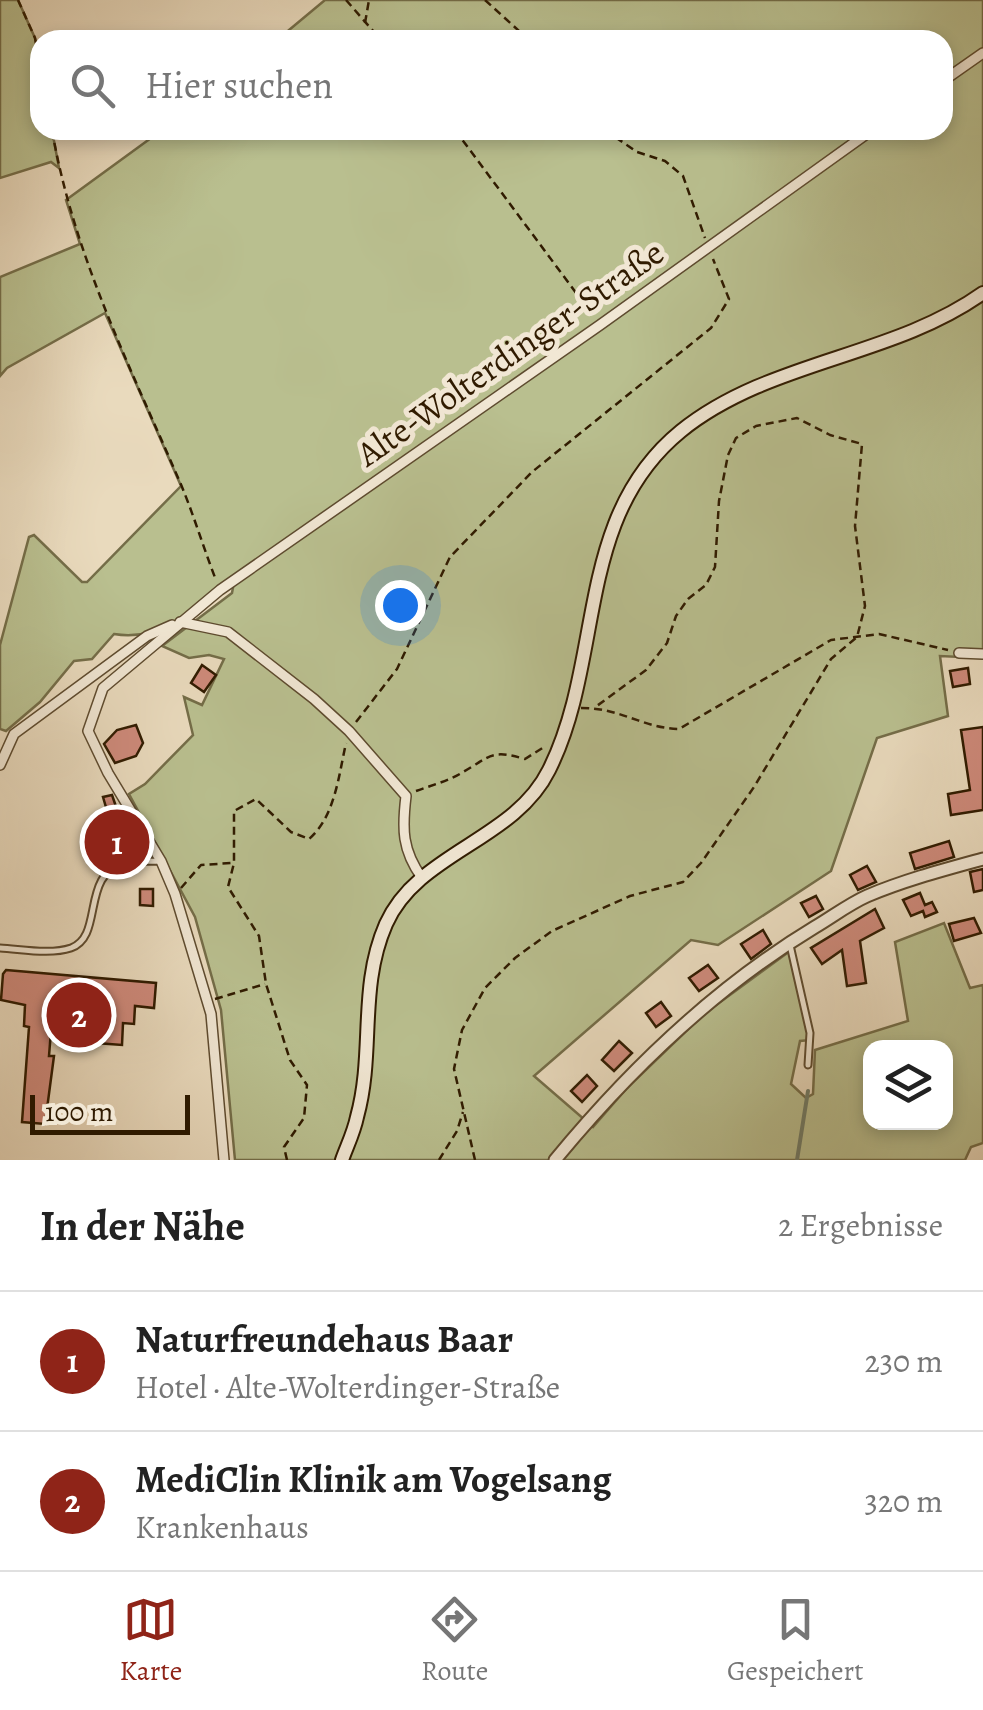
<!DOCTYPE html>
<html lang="de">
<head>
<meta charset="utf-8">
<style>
  body { margin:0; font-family:Alegreya,serif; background:#f6f6f6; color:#222 }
  .controls { position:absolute; right:30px; bottom:30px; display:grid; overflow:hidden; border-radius:20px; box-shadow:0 5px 15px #0003 }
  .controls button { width:90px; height:90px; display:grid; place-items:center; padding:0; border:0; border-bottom:2px solid #e0e0e0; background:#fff; color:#222; font:50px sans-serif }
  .scale { position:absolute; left:30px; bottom:25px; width:160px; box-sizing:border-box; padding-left:10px; border:5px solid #301b00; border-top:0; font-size:28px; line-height:35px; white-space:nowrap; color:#301b00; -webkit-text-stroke:8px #f1e7d4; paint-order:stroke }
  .you { position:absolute; left:400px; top:605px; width:35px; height:35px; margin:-25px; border:8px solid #fff; border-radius:50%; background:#1a73e8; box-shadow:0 0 0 15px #1a73e833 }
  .badge { display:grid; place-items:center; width:65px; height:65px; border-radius:50%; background:#8f2418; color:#fff; font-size:32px; font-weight:700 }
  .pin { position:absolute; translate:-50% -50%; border:5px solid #fff; box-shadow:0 2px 10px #0006 }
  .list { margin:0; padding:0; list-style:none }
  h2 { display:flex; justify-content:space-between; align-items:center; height:130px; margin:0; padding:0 40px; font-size:42px }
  h2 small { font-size:32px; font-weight:400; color:#767676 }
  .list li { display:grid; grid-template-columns:65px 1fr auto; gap:30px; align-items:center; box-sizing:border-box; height:140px; padding:0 40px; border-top:2px solid #e0e0e0 }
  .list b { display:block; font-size:38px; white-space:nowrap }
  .list p { margin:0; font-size:32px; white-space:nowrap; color:#767676 }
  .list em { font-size:32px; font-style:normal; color:#767676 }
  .icon { flex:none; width:55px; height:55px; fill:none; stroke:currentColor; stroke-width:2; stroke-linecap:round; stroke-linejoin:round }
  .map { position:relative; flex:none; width:983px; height:1160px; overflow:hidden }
  .search { position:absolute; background:#fff; box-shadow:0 5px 15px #0003; left:30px; right:30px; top:30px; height:110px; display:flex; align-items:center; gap:25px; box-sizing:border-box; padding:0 35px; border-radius:30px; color:#767676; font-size:38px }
  .sheet { height:410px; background:#fff }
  nav { display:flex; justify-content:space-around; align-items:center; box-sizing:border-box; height:140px; border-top:2px solid #e0e0e0; background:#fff; font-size:28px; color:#767676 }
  nav a { display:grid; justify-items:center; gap:5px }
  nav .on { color:#8f2418 }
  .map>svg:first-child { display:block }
  .green { fill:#b9bf8f; stroke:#746d48; stroke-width:2.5; fill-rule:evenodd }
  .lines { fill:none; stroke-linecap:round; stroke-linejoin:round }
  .stream { stroke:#6f7b67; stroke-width:4 }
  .building { fill:#ce8a7b; stroke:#301b00; stroke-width:2.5 }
  .service-casing { stroke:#5e4b2f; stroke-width:9 }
  .minor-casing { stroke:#5e4b2f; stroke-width:12 }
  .tertiary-casing { stroke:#5e4b2f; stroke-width:15 }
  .secondary-casing { stroke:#301b00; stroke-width:16 }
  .path { stroke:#301b00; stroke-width:2.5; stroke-dasharray:8 5; stroke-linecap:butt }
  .service { stroke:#f1e7d4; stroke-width:5 }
  .minor { stroke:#f1e7d4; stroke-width:9 }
  .tertiary { stroke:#f1e7d4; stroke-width:11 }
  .secondary { stroke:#f1e7d4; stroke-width:12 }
  .labels { text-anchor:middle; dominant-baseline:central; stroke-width:10; stroke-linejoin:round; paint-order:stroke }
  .street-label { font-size:35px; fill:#301b00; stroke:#f1e7d4 }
</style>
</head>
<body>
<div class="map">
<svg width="983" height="1160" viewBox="0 0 983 1160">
  <rect width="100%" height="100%" fill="#e9dabd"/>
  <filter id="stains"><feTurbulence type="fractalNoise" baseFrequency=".002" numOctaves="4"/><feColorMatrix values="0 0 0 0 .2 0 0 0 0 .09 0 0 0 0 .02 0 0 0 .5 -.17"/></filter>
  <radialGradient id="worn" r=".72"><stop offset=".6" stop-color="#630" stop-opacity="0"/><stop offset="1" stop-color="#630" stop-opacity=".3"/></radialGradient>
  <g class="green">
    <path d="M 0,0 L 18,0 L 35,38 L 40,65 L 40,130 L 52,130 L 59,168 L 51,162 L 0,178 Z"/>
    <path d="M 325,0 L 983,0 L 983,658 L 940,656 L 948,716 L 877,738 L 831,871 L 718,945 L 691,940 L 534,1076 L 593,1127 L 627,1088 L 704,1014 L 790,951 L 811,1040 L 800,1041 L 791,1084 L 806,1098 L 813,1094 L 815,1050 L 908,1021 L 895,942 L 944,923 L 970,988 L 983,985 L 983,1143 L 971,1147 L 965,1160 L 235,1160 L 221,1010 L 195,917 L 129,794 L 145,784 L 193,735 L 184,697 L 202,705 L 224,659 L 209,655 L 189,658 L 162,646 L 232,593 L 234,582 C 198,609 161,642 114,634 L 92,659 L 74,661 L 40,702 L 6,731 L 0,729 L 0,645 L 29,537 L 34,535 L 82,582 L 87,582 L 181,486 L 105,313 L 7,368 L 0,376 L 0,277 L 80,244 L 66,200 L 162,130 L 943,130 L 943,40 L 277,40 ZM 870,1048 L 946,1048 L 946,1122 L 870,1122 Z"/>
  </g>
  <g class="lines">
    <path class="stream" d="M 797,1160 L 808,1091"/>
  </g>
  <g class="building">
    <path d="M 202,665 L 216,675 L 204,692 L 191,683 Z"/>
    <path d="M 968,668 L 970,684 L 953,687 L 950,671 Z"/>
    <path d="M 136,725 L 143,743 L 136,756 L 115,763 L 104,744 L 117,730 Z"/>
    <path d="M 983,727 L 983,810 L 951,815 L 948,794 L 970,790 L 961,730 Z"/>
    <path d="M 112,795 L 123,827 L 131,827 L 132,836 L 126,837 L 128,855 L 117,857 L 116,850 L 103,852 L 101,838 L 106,837 L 105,829 L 112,828 L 103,797 Z"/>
    <path d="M 949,841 L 954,857 L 915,869 L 910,853 Z"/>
    <path d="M 867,866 L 876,882 L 858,890 L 850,875 Z"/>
    <path d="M 983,869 L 983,890 L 974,892 L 970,872 Z"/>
    <path d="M 140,889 L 153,889 L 153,906 L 140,905 Z"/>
    <path d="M 920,893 L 925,905 L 932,902 L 937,912 L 925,917 L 923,911 L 911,916 L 903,900 Z"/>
    <path d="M 816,896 L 823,909 L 809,917 L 801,903 Z"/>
    <path d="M 875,909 L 884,928 L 860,941 L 866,983 L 847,986 L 842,950 L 822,964 L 811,948 Z"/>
    <path d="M 974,918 L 981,933 L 954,941 L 949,924 Z"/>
    <path d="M 763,930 L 771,944 L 751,959 L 741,944 Z"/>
    <path d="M 708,965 L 718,978 L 699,991 L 689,978 Z"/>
    <path d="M 6,970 L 156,983 L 154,1008 L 135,1006 L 134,1024 L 123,1023 L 122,1045 L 96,1043 L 97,1034 L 51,1031 L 49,1056 L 54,1056 L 45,1124 L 22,1122 L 29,1027 L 24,1026 L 25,1005 L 1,1000 L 3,974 Z"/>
    <path d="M 661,1002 L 671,1016 L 656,1027 L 646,1013 Z"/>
    <path d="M 619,1041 L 632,1053 L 614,1071 L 602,1060 Z"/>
    <path d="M 587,1075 L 597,1086 L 582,1102 L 571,1091 Z"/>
  </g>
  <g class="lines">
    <defs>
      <g id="service">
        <path d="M 790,945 L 810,1033 L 808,1065"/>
        <path d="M 0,948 C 21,949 50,955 71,948 C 105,936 79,873 127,862 C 137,860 149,862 159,861"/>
      </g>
      <g id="minor">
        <path d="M 943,81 L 983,53"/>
        <path d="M 180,622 L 228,632 L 314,699 L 349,731 L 406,796 C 402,829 402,850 422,878"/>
        <path d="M 959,653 L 983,654"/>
        <path d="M 0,765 L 14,734 L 147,636 L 172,625"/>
        <path d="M 224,1160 L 211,1014 L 175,894 L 161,861 L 108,773 L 88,731 L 103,688 L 220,590 L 600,325 L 872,130"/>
      </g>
      <path id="tertiary" d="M 555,1160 C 630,1069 714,988 815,927 C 832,917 849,904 867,896 C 905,880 943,870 983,859"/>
      <path id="secondary" d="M 342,1160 C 347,1146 354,1132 357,1117 C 375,1052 358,988 386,924 C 418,852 514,841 549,770 C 605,658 574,518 681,431 C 769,360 892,358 983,293"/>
    </defs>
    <use href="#service" class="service-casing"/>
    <use href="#minor" class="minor-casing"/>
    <use href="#tertiary" class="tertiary-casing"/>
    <use href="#secondary" class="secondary-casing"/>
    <g class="path">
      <path d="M 18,0 L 35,38 L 40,65"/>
      <path d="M 346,0 L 381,40"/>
      <path d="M 485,0 L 529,40"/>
      <path d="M 365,23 L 369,0"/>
      <path d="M 52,130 C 74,256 129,364 179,480 C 193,512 203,547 216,580"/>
      <path d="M 455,130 L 594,317"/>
      <path d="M 605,130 L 637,152 L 665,161 L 683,176 L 705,238"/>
      <path d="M 581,708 C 622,708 642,728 679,729 L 831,640 L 879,634 L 948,650"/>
      <path d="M 356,722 L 397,669 L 450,557 L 532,472 L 711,328 L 729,299 L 713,259"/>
      <path d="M 416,791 C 432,785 449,781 463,772 C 491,756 491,749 525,759 L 544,747"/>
      <path d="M 181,888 L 201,865 L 232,863"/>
      <path d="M 215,999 L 265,984"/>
      <path d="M 287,1160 L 284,1147 L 304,1118 L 307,1085 L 290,1060 L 266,984 L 259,936 L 228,887 L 234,863 L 234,811 L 256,799 L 291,832 L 309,839 C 335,817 339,774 346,743"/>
      <path d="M 439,1160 L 457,1131 L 463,1112"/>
      <path d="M 475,1160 L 454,1069 L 462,1030 L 485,988 L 515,958 L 552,931 L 630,896 L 683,882 L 701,863 L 754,787 L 831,659 L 857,637 L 865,606 L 855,526 L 862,444 L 830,435 L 797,418 L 756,426 L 736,438 L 728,455 L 719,501 L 715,567 L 706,585 L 688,599 L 676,616 L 667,643 L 646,670 L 594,708"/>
    </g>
    <use href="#service" class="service"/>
    <use href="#minor" class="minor"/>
    <use href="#tertiary" class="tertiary"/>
    <use href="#secondary" class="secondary"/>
  </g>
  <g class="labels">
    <g class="street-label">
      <text transform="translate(510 353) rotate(-35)">Alte-Wolterdinger-Straße</text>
    </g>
  </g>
  <rect width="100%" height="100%" filter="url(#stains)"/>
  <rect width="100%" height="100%" fill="url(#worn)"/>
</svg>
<div class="controls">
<button><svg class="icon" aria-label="layers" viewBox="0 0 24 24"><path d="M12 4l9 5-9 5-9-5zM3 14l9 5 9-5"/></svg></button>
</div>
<div class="scale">100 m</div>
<div class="you"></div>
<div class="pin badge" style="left:117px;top:842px">1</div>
<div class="pin badge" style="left:79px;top:1015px">2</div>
<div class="search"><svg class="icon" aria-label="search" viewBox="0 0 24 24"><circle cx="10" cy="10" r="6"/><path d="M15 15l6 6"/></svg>Hier suchen</div>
</div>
<section class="sheet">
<h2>In der Nähe<small>2 Ergebnisse</small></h2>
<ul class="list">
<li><span class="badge">1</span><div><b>Naturfreundehaus Baar</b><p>Hotel · Alte-Wolterdinger-Straße</p></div><em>230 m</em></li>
<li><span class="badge">2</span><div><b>MediClin Klinik am Vogelsang</b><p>Krankenhaus</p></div><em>320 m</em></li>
</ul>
</section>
<nav>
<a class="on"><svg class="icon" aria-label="map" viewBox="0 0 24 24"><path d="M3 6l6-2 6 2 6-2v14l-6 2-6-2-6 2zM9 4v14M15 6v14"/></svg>Karte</a>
<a><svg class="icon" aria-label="directions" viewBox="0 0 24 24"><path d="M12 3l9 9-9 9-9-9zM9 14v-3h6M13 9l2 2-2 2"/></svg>Route</a>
<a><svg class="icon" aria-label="saved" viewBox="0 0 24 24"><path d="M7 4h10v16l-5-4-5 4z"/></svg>Gespeichert</a>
</nav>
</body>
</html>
